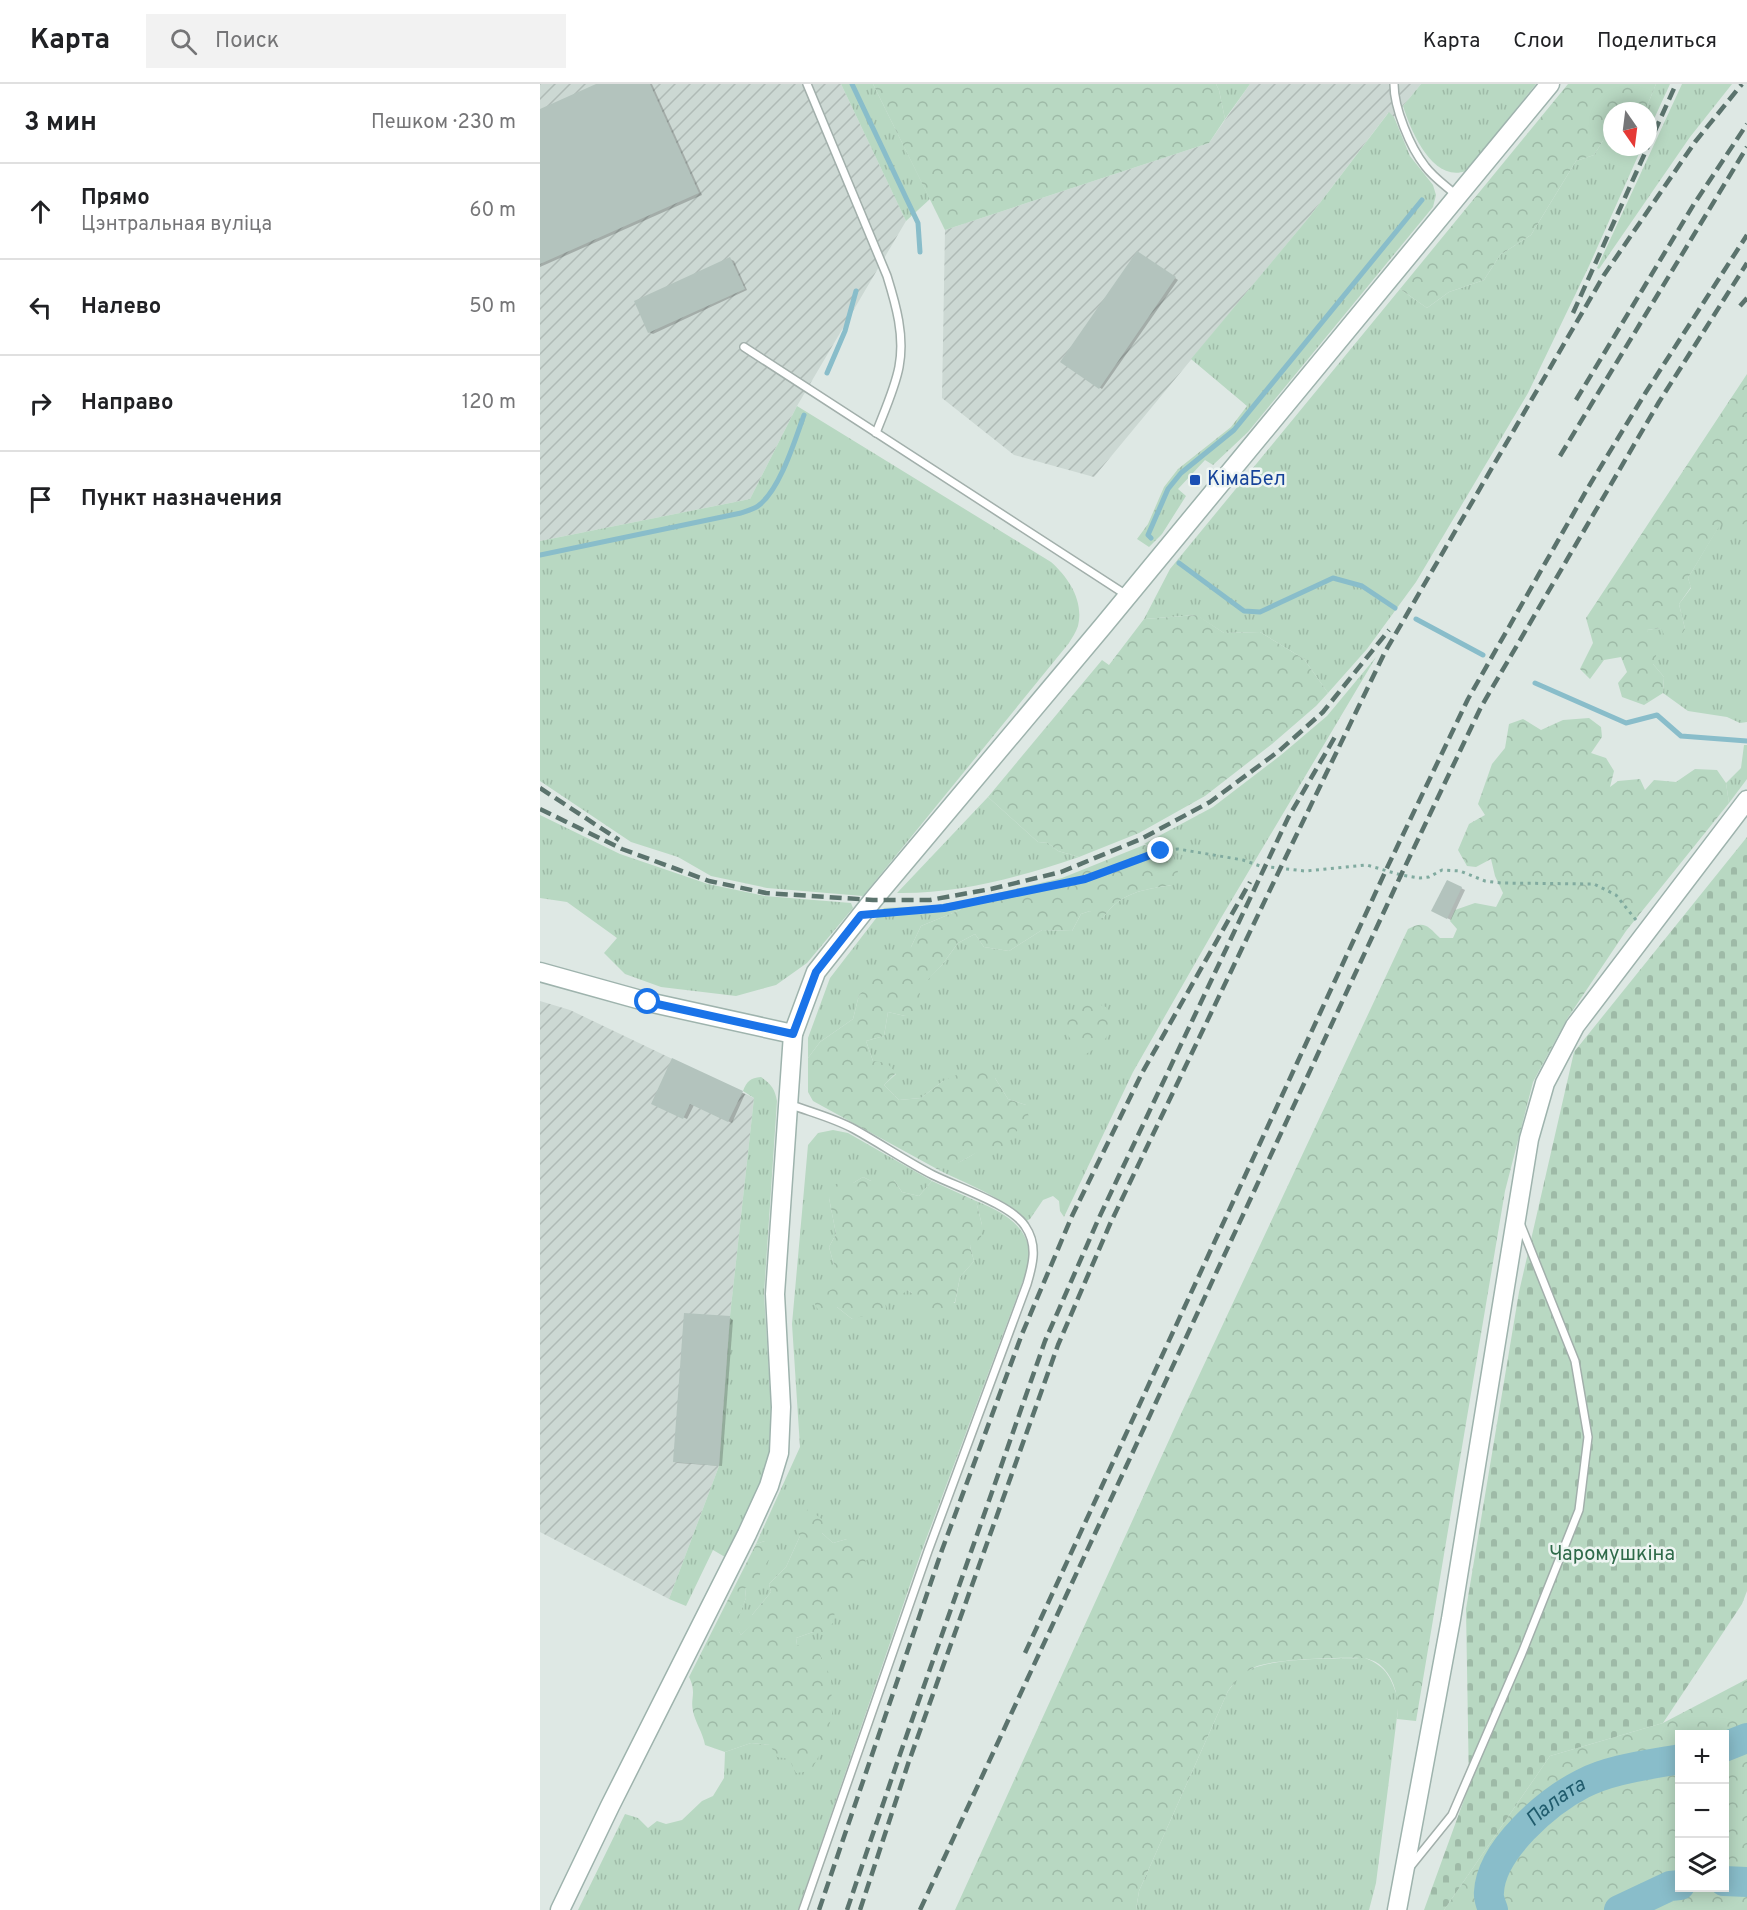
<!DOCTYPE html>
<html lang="ru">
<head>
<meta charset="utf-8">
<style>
  body { margin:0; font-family:Overpass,sans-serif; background:#f2f2f2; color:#202124 }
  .controls { position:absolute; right:18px; bottom:18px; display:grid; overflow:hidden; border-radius:0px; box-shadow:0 3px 15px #0003 }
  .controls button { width:54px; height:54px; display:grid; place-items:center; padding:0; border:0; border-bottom:2px solid #e0e0e0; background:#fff; color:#202124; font:30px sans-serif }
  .compass { position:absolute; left:1063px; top:18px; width:54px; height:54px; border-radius:50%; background:#fff; box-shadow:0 3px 15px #0003; rotate:166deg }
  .stop { position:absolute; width:18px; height:18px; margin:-14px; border:4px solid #1a73e8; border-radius:50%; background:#fff }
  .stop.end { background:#1a73e8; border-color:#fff; box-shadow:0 2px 6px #0008 }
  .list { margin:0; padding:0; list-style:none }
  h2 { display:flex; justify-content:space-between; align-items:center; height:78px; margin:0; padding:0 24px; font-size:26px }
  h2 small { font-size:20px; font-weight:400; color:#757577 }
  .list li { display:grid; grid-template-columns:39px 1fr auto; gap:18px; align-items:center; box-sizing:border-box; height:96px; padding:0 24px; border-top:2px solid #e0e0e0 }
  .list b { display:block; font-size:22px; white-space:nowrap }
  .list p { margin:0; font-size:20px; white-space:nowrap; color:#757577 }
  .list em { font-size:20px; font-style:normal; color:#757577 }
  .icon { flex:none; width:33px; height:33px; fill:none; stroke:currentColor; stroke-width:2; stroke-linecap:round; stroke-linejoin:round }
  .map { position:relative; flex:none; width:1207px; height:1826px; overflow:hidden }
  header { display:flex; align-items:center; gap:36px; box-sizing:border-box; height:84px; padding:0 30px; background:#fff; border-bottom:2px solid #e0e0e0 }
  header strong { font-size:28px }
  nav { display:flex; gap:33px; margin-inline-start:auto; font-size:21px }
  .search { width:420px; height:54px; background:#f2f2f2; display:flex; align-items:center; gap:15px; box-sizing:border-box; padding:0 21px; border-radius:0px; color:#757577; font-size:22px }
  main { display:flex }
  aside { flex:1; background:#fff }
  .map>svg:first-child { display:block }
  .industrial { fill:url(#industrial-furrows) }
  .grass { fill:url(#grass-tufts) }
  .forest { fill:url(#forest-crowns); fill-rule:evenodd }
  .cemetery { fill:url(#cemetery-stones) }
  .shadow { fill:#0003 }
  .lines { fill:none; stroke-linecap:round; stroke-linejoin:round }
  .stream { stroke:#89bdca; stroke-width:5 }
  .river { stroke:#89bdca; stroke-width:30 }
  .building { fill:#b3c3bd }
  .lane-casing { stroke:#a2afab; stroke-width:10 }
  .secondary-casing { stroke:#9eb3ad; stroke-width:21 }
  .path { stroke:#80aa9f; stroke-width:3; stroke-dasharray:3 4.5; stroke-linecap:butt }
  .lane { stroke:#fff; stroke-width:7 }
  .secondary { stroke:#fff; stroke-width:18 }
  .rail { stroke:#5b736d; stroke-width:4.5; stroke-dasharray:12 6; stroke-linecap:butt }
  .route { stroke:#1a73e8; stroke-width:8 }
  .transit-dot { fill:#1a4fb4; stroke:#eef5f2; stroke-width:2 }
  .labels { text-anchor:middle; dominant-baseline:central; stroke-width:5; stroke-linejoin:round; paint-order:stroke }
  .transit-label { font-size:20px; fill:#164399; stroke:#eef5f2; text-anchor:start }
  .park-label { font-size:20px; fill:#2e6a49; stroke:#eef5f2 }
  .water-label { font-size:21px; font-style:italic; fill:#205c6d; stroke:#eef5f2 }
</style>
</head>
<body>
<header>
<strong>Карта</strong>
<div class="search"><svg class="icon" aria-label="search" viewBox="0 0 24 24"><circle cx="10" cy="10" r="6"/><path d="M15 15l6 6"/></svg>Поиск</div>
<nav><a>Карта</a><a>Слои</a><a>Поделиться</a></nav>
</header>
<main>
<aside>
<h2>3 мин<small>Пешком · 230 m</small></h2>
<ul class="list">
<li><svg class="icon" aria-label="ahead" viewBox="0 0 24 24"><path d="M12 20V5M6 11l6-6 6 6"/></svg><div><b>Прямо</b><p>Цэнтральная вуліца</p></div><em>60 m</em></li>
<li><svg class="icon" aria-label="left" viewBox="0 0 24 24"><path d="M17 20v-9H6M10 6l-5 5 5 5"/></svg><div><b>Налево</b></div><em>50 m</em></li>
<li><svg class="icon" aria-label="right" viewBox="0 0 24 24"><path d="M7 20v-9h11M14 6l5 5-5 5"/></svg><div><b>Направо</b></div><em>120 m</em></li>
<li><svg class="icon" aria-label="arrive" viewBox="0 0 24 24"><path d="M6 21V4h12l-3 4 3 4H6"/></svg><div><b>Пункт назначения</b></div></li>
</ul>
</aside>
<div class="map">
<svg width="1207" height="1826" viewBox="0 0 1207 1826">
  <defs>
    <pattern id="industrial-furrows" width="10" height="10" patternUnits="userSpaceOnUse" patternTransform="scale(1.5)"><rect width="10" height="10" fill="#ccd8d3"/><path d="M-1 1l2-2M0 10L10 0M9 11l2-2" fill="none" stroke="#afbab6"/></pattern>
    <pattern id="grass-tufts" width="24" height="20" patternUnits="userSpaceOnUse" patternTransform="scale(1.5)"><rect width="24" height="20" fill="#b8d8c2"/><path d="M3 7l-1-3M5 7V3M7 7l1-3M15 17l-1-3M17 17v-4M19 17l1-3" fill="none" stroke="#9ebaa7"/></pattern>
    <pattern id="forest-crowns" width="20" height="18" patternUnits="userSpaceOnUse" patternTransform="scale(1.5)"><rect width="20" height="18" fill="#b8d8c2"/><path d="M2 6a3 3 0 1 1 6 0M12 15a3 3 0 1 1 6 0" fill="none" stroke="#9ebaa7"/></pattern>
    <pattern id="cemetery-stones" width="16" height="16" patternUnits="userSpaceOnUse" patternTransform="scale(1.5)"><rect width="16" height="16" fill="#b8d8c2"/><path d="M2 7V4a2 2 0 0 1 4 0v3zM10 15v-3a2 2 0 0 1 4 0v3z" fill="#9ebaa7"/></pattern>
  </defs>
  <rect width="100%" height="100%" fill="#dee8e4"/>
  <g class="industrial">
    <path d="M 0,0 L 301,0 L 366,137 L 257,322 L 210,415 L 0,457 Z"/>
    <path d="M 710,0 L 881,0 L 854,33 L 848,29 L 770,132 L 554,393 L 474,371 L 402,314 L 405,146 L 669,59 Z"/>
    <path d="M 0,917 L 30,926 L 214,1014 L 190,1232 L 179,1382 L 129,1515 L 0,1448 Z"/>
  </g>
  <g class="grass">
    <path d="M 301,0 L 333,0 L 390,115 L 366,137 Z"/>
    <path d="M 676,0 L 710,0 L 685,35 L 679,6 Z"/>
    <path d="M 881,0 L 996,0 L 926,87 C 892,99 871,47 863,22 Z"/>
    <path d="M 1116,0 L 1130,0 L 1108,48 L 1108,27 L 1105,27 Z"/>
    <path d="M 1142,0 L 1192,0 L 1150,53 L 1059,185 L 1057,184 Z"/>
    <path d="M 849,28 L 854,33 L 870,72 L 893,101 L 896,111 L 893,123 L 708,348 L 673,381 L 665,376 L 638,405 L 646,412 L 622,450 L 609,463 L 597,455 L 608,440 L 624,403 L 638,385 L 691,343 L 707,322 L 651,275 L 770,132 Z"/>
    <path d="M 1072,42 L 1072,63 L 1102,63 L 1049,182 L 988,309 L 876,498 L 827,565 L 788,609 L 764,575 L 720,548 L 684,549 L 656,531 L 604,535 L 630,485 L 860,205 L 887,224 L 909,208 L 944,196 L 960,171 L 991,151 L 1036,77 L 1054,71 Z"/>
    <path d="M 257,322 L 511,478 C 529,494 544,517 538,542 C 536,548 532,554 529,559 L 323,812 L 227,804 L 171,792 L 138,773 L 91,758 L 0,697 L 0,457 L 210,415 Z"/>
    <path d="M 1180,440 L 1207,440 L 1207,638 L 1200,639 L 1187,633 L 1148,627 L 1123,609 L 1124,593 L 1113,580 L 1107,546 L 1121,544 L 1145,545 L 1139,520 L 1151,504 L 1148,494 Z"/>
    <path d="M 836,573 L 681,834 L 593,988 L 524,1133 L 520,1127 L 519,1117 L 513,1112 L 503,1116 L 490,1135 L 486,1137 C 472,1117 420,1097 397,1085 C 436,1078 459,1048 486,1021 L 468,1015 L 455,994 L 403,997 L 381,1014 L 359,1016 L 344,1001 L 356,990 L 333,977 L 326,957 L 344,952 L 348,928 L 365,932 L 380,903 L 402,881 L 418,859 L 435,850 L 444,863 L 469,867 L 502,846 L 532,847 L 541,830 L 550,827 L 563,834 C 581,808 602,806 632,801 L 632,768 L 604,760 L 673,723 L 741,671 L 787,632 Z"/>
    <path d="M 1204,661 L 1207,661 L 1207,695 L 1189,719 L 1186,699 L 1201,684 Z"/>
    <path d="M 448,713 L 498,758 L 508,759 L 518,767 L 539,773 C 480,793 419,810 357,809 Z"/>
    <path d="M 0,731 L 80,770 L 168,800 L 225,812 L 311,819 L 313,824 L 267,879 L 236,901 L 196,912 L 121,903 L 85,890 L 64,869 L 77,854 L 27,818 L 0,814 Z"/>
    <path d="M 427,816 L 420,826 L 381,842 L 371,863 L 319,911 L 313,935 L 280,958 L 268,974 L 268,954 L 290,894 L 344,824 L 390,822 Z"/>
    <path d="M 221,993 C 231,1000 235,1005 237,1017 L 224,1210 L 231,1322 L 229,1369 L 220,1399 L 185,1473 L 173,1466 L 146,1522 L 129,1515 L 179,1382 L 190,1232 L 214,1014 L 203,1007 C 207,997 210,994 221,993 Z"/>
    <path d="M 293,1046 L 308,1049 L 392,1097 L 379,1112 L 362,1108 L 354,1096 L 331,1097 L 323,1093 L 289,1114 L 296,1150 L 289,1163 L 294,1181 L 297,1223 L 312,1235 L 344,1213 L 367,1206 L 372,1209 L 415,1219 L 420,1193 L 434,1177 L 430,1162 L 442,1141 L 436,1117 C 465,1129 491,1143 490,1178 L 382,1466 L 258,1826 L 38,1826 L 85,1730 L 98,1734 L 108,1744 L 117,1737 L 126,1740 L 142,1736 L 162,1717 L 173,1712 L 184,1694 L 185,1668 L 211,1659 L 230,1661 L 257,1561 L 256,1554 L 273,1548 L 283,1548 L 307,1455 L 293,1459 L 282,1449 L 260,1452 L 246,1483 L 229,1500 L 231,1508 L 212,1531 L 212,1541 L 201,1551 L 195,1541 L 206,1514 L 205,1504 L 225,1457 L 216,1460 L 260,1363 L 252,1240 L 268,1061 L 278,1049 Z"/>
    <path d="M 825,1574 C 848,1583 851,1595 859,1617 L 836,1799 L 829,1826 L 596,1826 L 599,1807 L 688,1607 C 692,1603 695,1596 699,1592 C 721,1572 795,1575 825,1574 Z"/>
  </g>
  <g class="forest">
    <path d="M 333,0 L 676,0 L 679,6 L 685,35 L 669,59 L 405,146 Z"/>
    <path d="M 1028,0 L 1116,0 L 1105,27 L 1072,27 L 1072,42 L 1054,71 L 1036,77 L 991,151 L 960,171 L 944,196 L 909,208 L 887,224 L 860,205 Z"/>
    <path d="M 1207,290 L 1207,440 L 1180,441 L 1148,494 L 1151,503 L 1139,520 L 1145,545 L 1139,555 L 1126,555 L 1121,544 L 1107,546 L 1117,569 L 1113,580 L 1124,593 L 1123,609 L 1104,621 L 1082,613 L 1078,599 L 1087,588 L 1081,573 L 1064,576 L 1050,595 L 1040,585 L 1053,559 L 1046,534 Z"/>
    <path d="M 657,531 L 684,549 L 720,548 L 764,575 L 788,609 L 776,622 L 732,660 L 665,712 L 599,749 L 539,773 L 518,767 L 508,759 L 498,758 L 448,713 L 562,576 L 569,581 L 604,535 Z"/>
    <path d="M 1049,634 L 1061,643 L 1062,653 L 1051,669 L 1066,674 L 1074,687 L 1070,703 L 1078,697 L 1100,695 L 1105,706 L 1114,696 L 1136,698 L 1155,685 L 1177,686 L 1186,699 L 1189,719 L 1086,847 L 1027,935 L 993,998 L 965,1107 L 876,1637 L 857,1635 C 859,1615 856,1594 839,1580 C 835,1577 827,1574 822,1574 C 801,1573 733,1575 715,1583 C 702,1589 696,1596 688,1607 L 599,1807 L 596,1826 L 415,1826 L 640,1332 L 868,845 C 884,836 888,842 900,854 L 913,854 L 917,845 L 910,837 L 915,826 L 935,819 L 956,823 L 963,809 L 955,792 L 951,775 L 936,783 L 927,782 L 918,766 L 929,740 L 945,731 L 938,720 L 952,680 L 965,664 L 969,640 L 983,635 L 1001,646 L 1023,636 Z"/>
    <path d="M 604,761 L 632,767 L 638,788 L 632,801 C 602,806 581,808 563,834 L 556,835 L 550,827 L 541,830 L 532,847 L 502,846 L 469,867 L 444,863 L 435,850 L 418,859 L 402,881 L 381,903 L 377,927 L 365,932 L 348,928 L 344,952 L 326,957 L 333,977 L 347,979 L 356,989 L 344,1001 L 359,1016 L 381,1014 L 403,997 L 439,981 L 455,994 L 468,1015 L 486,1021 L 489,1034 L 458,1067 L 443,1065 L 411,1083 L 397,1085 L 273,1017 L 268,1008 L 268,974 L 280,958 L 313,935 L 319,911 L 362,865 L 371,863 L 381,842 L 420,826 L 427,816 L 522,794 Z"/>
    <path d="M 550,917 L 566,923 L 575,937 L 563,959 L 543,972 L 524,946 L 530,929 Z"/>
    <path d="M 339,1090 L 354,1096 L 362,1108 L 379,1112 L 392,1097 L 436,1117 L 442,1141 L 441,1154 L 430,1162 L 434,1177 L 420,1193 L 415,1218 L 389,1233 L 371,1219 L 372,1209 L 367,1206 L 357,1215 L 345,1213 L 346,1226 L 312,1235 L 297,1223 L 279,1227 L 275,1221 L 276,1213 L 295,1204 L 290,1193 L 294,1181 L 289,1163 L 296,1150 L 289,1114 L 295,1100 L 313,1099 L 323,1093 L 331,1097 Z"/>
    <path d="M 268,1425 L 283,1436 L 282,1449 L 293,1459 L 307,1455 L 316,1457 C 333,1477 324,1489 313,1510 L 297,1515 L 293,1539 L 283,1548 L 273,1548 L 256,1554 L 257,1561 L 277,1564 L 291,1594 L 292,1630 L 285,1660 L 271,1687 L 256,1689 L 249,1675 L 237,1673 L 230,1661 L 211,1659 L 185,1668 L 165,1661 C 163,1649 155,1638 153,1627 C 150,1614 157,1609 149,1593 L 216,1460 L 225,1457 L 232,1464 L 229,1475 L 213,1502 L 205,1504 L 206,1514 L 196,1541 L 201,1551 L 211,1541 L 212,1531 L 231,1508 L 229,1500 L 246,1483 L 260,1452 L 255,1444 Z"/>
    <path d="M 1207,1595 L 1207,1826 L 904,1826 L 1010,1672 L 1123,1639 ZM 1140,1650 L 1184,1650 L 1184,1804 L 1140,1804 Z"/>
  </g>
  <path class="cemetery" d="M 1207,753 L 1207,1507 L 1202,1520 L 1123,1639 L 1010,1672 L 904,1826 L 884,1826 L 929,1702 L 926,1525 L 979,1208 L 1034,968 Z"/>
  <g class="shadow">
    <path d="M 59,0 L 112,0 L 162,111 L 0,183 L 0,27 Z"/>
    <path d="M 598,169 L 638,196 L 562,305 L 522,278 Z"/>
    <path d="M 190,175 L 194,177 L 207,206 L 113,250 L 109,248 Z"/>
    <path d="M 907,797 L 925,806 L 911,836 L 893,827 Z"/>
    <path d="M 133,976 L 205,1010 L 192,1039 L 154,1021 L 147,1035 L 113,1019 Z"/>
    <path d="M 190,1234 L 193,1236 L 182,1382 L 138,1379 L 135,1377 Z"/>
  </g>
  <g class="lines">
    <g class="stream">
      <path d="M 312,0 L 378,139 L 380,168"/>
      <path d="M 287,289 L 305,247 L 316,207"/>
      <path d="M 611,454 L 608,451 L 628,405 L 641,389 L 694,346 L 882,116"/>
      <path d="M 0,471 L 201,429 C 207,427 214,425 218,422 C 240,406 255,356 264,331"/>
      <path d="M 639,479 L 704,527 L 720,528 L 793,494 L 822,502 L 855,524"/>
      <path d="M 876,535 L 943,571"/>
      <path d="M 995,599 L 1086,639 L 1117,631 L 1141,652 L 1207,657"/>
    </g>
    <g class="river">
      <path d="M 1184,1663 L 1207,1654"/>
      <path d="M 1184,1797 L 1207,1798"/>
      <path id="s1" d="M 953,1826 C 951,1820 948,1814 949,1808 C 951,1766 1007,1718 1042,1700 C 1070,1685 1108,1681 1140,1675"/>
      <path d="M 1079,1826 L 1130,1802 L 1140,1801"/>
    </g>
  </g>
  <g class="building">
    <path d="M 56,0 L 110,0 L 159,109 L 0,180 L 0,25 Z"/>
    <path d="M 597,167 L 636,193 L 559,305 L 520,278 Z"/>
    <path d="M 190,173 L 205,205 L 108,249 L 94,217 Z"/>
    <path d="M 907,796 L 922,803 L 907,835 L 891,827 Z"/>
    <path d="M 132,974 L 203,1007 L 188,1038 L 150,1020 L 143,1035 L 111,1020 Z"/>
    <path d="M 144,1229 L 190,1232 L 179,1382 L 133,1378 Z"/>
  </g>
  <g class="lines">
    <defs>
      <g id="lane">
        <path d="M 267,0 L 347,192 C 356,221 365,252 359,283 C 355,304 344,328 336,349"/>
        <path d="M 854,0 C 854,24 870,63 885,82 C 893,93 906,102 916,111"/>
        <path d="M 204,263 L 588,512"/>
        <path d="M 249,1020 C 270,1028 294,1034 314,1045 C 341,1060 366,1077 393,1091 C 417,1103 472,1121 485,1142 C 498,1161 493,1180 487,1200 L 388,1467 L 263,1826"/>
        <path d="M 870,1783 L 912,1731 L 982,1569 L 1039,1426 L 1048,1353 L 1035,1277 L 980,1139"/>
      </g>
      <g id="secondary">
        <path d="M 0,888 L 108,918 L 253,950"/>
        <path d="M 20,1826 L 70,1722 L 207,1450 L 229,1402 L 239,1369 L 241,1323 L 235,1210 L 253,950 L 276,888 L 333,816 L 563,542 L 1010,0"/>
        <path d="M 857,1826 L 911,1535 L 989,1055 L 1005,999 L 1035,942 L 1207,716"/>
      </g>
    </defs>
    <use href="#lane" class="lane-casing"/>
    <use href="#secondary" class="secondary-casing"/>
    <path class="path" d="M 344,829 L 404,824 L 545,795 L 621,767 L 638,765 L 703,776 L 720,782 L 765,787 L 827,781 L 861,791 L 880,794 L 889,793 L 902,786 L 920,787 L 945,797 L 961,799 L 1054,800 L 1076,811 L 1096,836"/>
    <use href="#lane" class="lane"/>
    <use href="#secondary" class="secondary"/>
    <g class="rail">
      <path d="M 1200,222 L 1207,214"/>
      <path d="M 1033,229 L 1136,0"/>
      <path d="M 1036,316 L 1154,120 L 1207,40"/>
      <path d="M 1020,372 L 1207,63"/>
      <path d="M 0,704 L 79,756"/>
      <path d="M 0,725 L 82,765 L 169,797 L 226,809 L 333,816 L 390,816 L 451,805 L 521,788 L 601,755 L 670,718 L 739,667 L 783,628 L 849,546"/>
      <path d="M 485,1569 L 846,786 L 928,615 L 1049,402 L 1106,308 L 1207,151"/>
      <path d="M 279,1826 L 402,1466 L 482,1250 L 532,1132 L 602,989 L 710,798"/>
      <path d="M 307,1826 L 358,1676 L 505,1257 L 558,1136 L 748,734 L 796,651"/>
      <path d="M 320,1826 L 368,1680 L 518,1261 L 570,1140 L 740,785 L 845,568 L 1064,191 L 1155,58 L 1202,0"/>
      <path d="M 380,1826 L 861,791 L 941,623 L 1119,318 L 1207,179"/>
    </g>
  </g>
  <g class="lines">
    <path class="route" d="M 108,918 L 253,950 L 276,888 L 321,831 L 404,824 L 545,795 L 621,767"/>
  </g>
  <rect class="transit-dot" x="649" y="390" width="12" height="12" rx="3"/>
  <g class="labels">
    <g class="transit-label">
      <text x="667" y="396">КімаБел</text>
    </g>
    <g class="park-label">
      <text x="1072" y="1471">Чаромушкіна</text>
    </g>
    <g class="water-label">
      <text stroke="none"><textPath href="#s1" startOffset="134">Палата</textPath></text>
    </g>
  </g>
</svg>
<div class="controls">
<button>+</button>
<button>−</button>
<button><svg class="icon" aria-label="layers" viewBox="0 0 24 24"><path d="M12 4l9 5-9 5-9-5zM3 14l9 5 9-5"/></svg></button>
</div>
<svg class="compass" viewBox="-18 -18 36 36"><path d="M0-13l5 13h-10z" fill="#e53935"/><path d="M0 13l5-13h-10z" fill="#757577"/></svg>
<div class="stop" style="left:108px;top:918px"></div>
<div class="stop end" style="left:621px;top:767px"></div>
</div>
</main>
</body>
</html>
